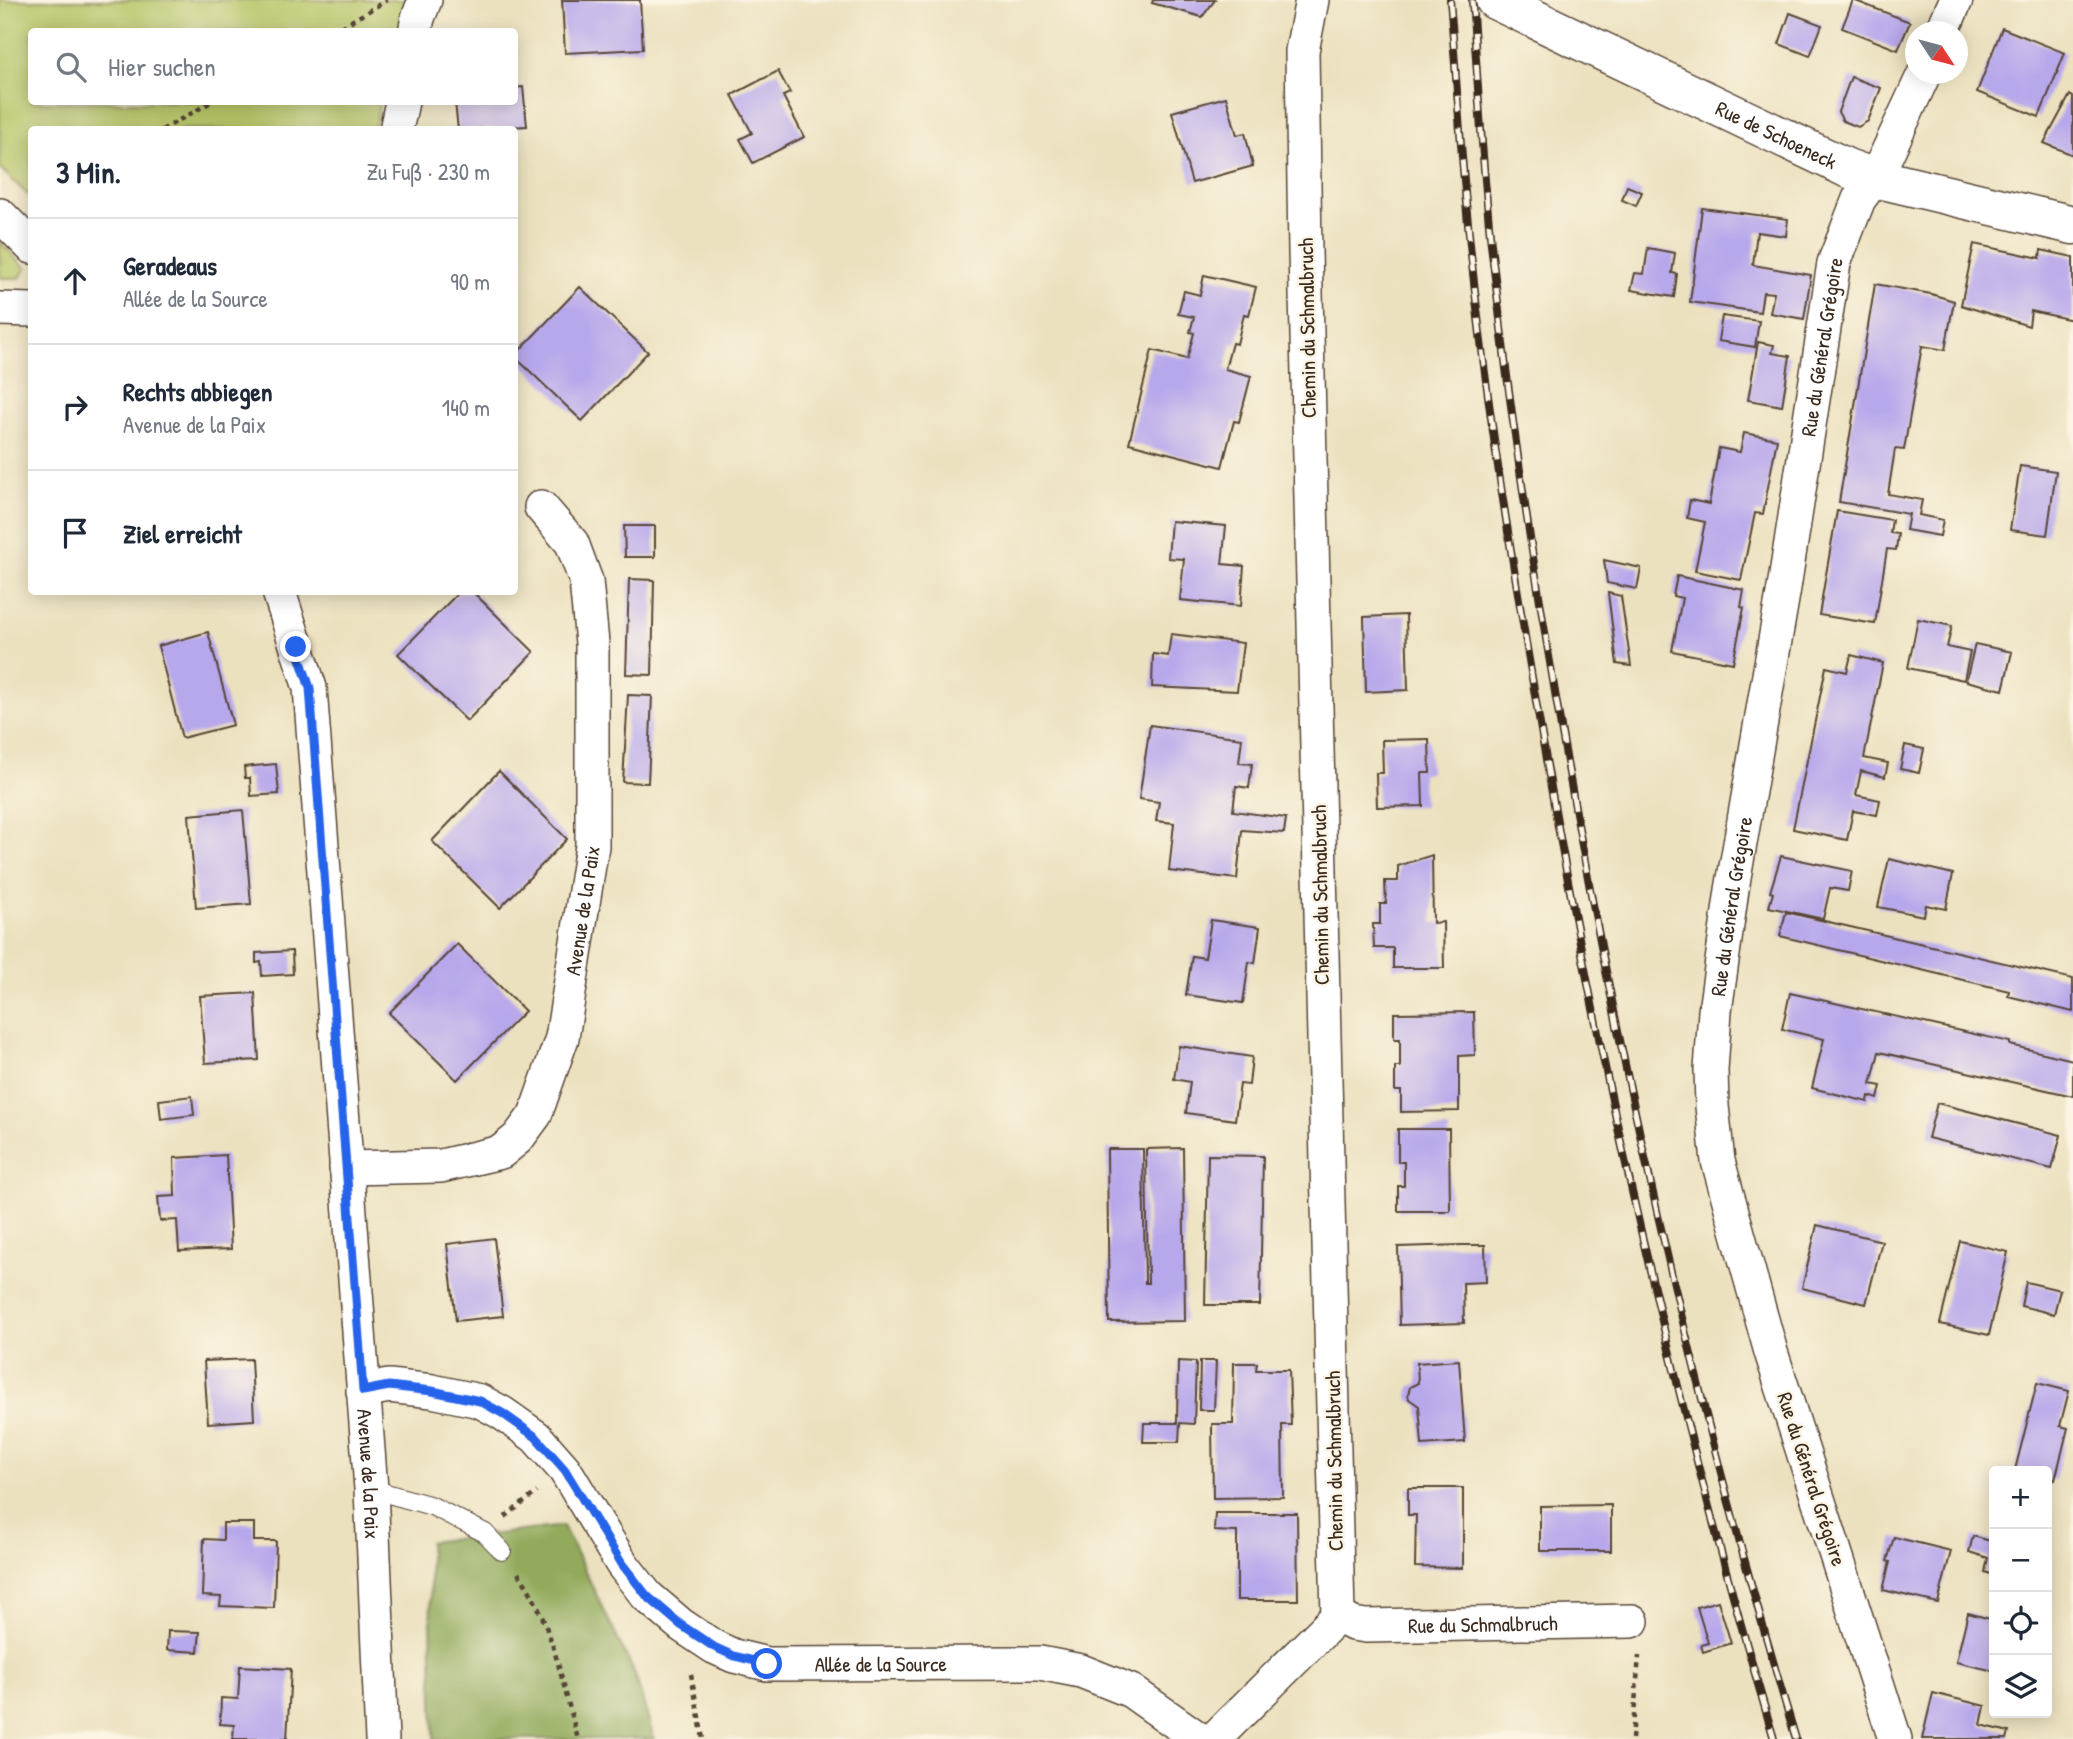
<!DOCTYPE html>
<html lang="de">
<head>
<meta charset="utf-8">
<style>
  body { margin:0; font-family:"Patrick Hand",sans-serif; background:#f2f2f3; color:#1f2937 }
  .controls { position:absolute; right:21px; bottom:21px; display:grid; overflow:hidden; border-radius:7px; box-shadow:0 4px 18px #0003 }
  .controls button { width:63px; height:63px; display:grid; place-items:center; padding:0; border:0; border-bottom:2px solid #e0e1e3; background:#fff; color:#1f2937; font:35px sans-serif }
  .compass { position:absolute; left:1905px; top:21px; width:63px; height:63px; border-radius:50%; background:#fff; box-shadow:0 4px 18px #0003; rotate:126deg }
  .stop { position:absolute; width:21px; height:21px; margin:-16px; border:5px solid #2563eb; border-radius:50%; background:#fff }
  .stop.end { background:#2563eb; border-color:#fff; box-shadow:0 2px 7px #0008 }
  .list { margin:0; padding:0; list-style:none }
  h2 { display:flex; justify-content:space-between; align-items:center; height:91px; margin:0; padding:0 28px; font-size:30px }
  h2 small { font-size:23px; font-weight:400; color:#747a83 }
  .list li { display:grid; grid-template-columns:46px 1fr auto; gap:21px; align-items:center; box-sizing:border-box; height:126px; padding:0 28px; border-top:2px solid #e0e1e3 }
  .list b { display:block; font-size:26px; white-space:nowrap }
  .list p { margin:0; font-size:23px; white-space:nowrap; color:#747a83 }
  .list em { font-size:23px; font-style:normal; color:#747a83 }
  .icon { flex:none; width:38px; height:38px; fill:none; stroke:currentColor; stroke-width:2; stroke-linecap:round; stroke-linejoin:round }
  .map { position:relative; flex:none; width:2073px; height:1739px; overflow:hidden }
  .search { position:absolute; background:#fff; box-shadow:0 4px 18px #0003; left:28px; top:28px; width:490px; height:77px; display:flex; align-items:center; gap:18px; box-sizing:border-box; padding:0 24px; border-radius:7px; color:#747a83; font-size:26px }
  .panel { position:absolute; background:#fff; box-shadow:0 4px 18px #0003; left:28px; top:126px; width:490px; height:469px; border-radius:7px }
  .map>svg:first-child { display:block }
  .green { fill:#b8c567; stroke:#7a7842; stroke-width:2 }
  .forest { fill:#92aa5c; stroke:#666a3d; stroke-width:2 }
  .building { fill:#b7a7eb }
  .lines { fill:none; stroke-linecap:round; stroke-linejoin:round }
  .lane-casing { stroke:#564536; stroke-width:20 }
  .street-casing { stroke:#564536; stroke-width:36 }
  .secondary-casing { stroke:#564536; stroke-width:41 }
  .path { stroke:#564536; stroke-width:4.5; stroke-dasharray:5 5; stroke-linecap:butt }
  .lane { stroke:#fff; stroke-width:18 }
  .street { stroke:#fff; stroke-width:33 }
  .secondary { stroke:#fff; stroke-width:38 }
  .rail-casing { stroke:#3b2a1e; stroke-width:8 }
  .rail { stroke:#fcf5e5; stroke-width:5; stroke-dasharray:16; stroke-linecap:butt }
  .route { stroke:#2563eb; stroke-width:9 }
  .labels { text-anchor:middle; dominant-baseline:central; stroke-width:5; stroke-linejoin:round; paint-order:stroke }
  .street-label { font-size:21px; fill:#3b2a1e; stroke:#fcf5e5 }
</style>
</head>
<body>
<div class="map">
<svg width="2073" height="1739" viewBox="0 0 2073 1739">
  <rect width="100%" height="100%" fill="#fcf5e5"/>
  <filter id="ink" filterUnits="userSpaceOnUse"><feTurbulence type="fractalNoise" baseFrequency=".0143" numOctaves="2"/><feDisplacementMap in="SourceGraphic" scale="14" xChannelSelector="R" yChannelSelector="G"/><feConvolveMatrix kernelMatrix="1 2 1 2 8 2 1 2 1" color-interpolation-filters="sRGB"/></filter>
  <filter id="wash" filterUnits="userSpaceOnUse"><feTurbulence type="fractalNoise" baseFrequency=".00686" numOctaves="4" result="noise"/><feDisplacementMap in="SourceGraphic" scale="28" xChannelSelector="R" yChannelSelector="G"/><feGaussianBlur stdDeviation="1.57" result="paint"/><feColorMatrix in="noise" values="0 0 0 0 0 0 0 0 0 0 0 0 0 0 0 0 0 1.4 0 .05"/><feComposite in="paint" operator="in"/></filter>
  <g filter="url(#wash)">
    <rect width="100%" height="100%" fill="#ece1bf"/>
    <g class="green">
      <path d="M 0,0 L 411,0 L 404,12 L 399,31 L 32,32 L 32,102 L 380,102 L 374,129 L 32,130 L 31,198 L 0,168 Z"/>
      <path d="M 0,242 L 26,268 L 20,278 L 0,278 Z"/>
    </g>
    <path class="forest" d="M 563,1526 L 635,1674 L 654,1739 L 434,1739 L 429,1542 Z"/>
    <g id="blocks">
      <g class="building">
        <path d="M 562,0 L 640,0 L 643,49 L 565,53 Z"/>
        <path d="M 1153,0 L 1215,0 L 1202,17 L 1152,3 Z"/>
        <path d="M 1853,0 L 1910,22 L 1898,50 L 1842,28 Z"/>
        <path d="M 1790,13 L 1822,25 L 1810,56 L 1779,44 Z"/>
        <path d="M 2002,28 L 2065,53 L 2039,117 L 1977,92 Z"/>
        <path d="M 778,71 L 790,93 L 783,96 L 804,137 L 753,163 L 740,139 L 752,133 L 732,95 Z"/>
        <path d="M 1851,77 L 1881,88 L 1868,121 L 1858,127 L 1843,121 L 1838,112 Z"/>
        <path d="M 523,87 L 527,126 L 458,130 L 455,102 L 514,102 L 514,88 Z"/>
        <path d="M 2070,95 L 2073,97 L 2073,155 L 2044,143 Z"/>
        <path d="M 1226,97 L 1237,135 L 1245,133 L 1253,166 L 1192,183 L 1172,112 Z"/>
        <path d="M 1627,186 L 1642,192 L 1636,206 L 1622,200 Z"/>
        <path d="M 1702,208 L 1788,219 L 1786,236 L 1757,232 L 1753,265 L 1811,275 L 1804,319 L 1770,313 L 1774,293 L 1763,292 L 1760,312 L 1690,302 Z"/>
        <path d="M 1974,244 L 2040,258 L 2041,250 L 2073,257 L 2073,320 L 2031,311 L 2029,326 L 1961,305 Z"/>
        <path d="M 1648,248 L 1675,253 L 1672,273 L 1677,274 L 1674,297 L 1631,290 L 1635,273 L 1644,274 Z"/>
        <path d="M 1204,275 L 1256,287 L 1249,315 L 1244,314 L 1237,344 L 1232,343 L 1225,369 L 1251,376 L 1239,422 L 1234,421 L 1222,467 L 1129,443 L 1152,350 L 1187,359 L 1194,333 L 1190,332 L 1194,317 L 1178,314 L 1184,291 L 1200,295 Z"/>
        <path d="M 1875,284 L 1931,294 L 1954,301 L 1945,350 L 1922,346 L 1904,450 L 1895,449 L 1888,494 L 1922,500 L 1919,515 L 1943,520 L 1940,536 L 1906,530 L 1909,514 L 1839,502 Z"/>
        <path d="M 580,287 L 648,352 L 582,421 L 514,356 Z"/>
        <path d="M 1722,316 L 1759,321 L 1755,347 L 1718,341 Z"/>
        <path d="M 1758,342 L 1774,345 L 1772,353 L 1790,356 L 1782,406 L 1748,400 Z"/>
        <path d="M 1744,433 L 1777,439 L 1763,514 L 1755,513 L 1741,580 L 1695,571 L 1705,522 L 1687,518 L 1690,500 L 1709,504 L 1719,448 L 1740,452 Z"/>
        <path d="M 2020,466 L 2056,471 L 2047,535 L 2010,530 Z"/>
        <path d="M 1837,511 L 1892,520 L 1890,533 L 1898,534 L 1896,550 L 1887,549 L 1875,624 L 1819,615 Z"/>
        <path d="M 1171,521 L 1226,526 L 1222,564 L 1244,566 L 1241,606 L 1180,600 L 1184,559 L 1168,558 Z"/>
        <path d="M 624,526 L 655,526 L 655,557 L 625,557 Z"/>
        <path d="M 1604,560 L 1641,568 L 1637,589 L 1607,583 Z"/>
        <path d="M 1677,576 L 1744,590 L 1741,607 L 1744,608 L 1733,663 L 1672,651 L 1682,598 L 1673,596 Z"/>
        <path d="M 629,579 L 654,580 L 652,675 L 626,674 Z"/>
        <path d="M 459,592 L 473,592 L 534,652 L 467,721 L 398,654 Z"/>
        <path d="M 1608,593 L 1621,596 L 1631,666 L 1617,664 Z"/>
        <path d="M 1406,615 L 1408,690 L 1366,692 L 1364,617 Z"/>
        <path d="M 1918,619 L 1952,626 L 1947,647 L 1970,652 L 1964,680 L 1908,668 Z"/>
        <path d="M 208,632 L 233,725 L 182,738 L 158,646 Z"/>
        <path d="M 1171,634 L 1243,643 L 1237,691 L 1152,687 L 1153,654 L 1168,656 Z"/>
        <path d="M 1975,644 L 2012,652 L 2003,690 L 1966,681 Z"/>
        <path d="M 1851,655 L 1883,663 L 1864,758 L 1888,763 L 1885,777 L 1861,771 L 1856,795 L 1880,800 L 1877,815 L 1853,811 L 1847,840 L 1793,829 L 1826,667 L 1847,672 Z"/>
        <path d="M 628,695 L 652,696 L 648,783 L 623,782 Z"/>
        <path d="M 1150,725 L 1242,738 L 1239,763 L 1252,764 L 1249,788 L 1236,786 L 1233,811 L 1286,818 L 1284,833 L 1242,830 L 1237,879 L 1169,871 L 1174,823 L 1156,821 L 1159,802 L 1139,799 Z"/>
        <path d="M 1429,739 L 1430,773 L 1422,773 L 1423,806 L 1377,807 L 1376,773 L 1383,773 L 1382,740 Z"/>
        <path d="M 1905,745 L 1924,749 L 1919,773 L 1900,769 Z"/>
        <path d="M 276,764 L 279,794 L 251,796 L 250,778 L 245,778 L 244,767 Z"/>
        <path d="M 499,771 L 567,839 L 500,908 L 432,841 Z"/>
        <path d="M 243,810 L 251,904 L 196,908 L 189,815 Z"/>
        <path d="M 1432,855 L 1433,923 L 1443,922 L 1444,968 L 1393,968 L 1393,948 L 1374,948 L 1373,924 L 1380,924 L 1380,904 L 1386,904 L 1385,881 L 1398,881 L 1398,866 Z"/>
        <path d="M 1781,856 L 1852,871 L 1848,891 L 1830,888 L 1823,919 L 1769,907 L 1773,893 L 1770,892 Z"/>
        <path d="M 1889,859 L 1953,874 L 1946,909 L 1926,905 L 1924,916 L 1878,907 Z"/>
        <path d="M 1786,912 L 2073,979 L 2073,1012 L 2008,996 L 2009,991 L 1780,936 Z"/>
        <path d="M 1211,920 L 1260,927 L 1255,963 L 1249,962 L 1243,1003 L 1186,995 L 1192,956 L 1205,958 Z"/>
        <path d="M 457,944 L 525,1011 L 457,1080 L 389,1013 Z"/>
        <path d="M 292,951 L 293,974 L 262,976 L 261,962 L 256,963 L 256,953 Z"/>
        <path d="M 255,993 L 259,1060 L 205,1063 L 200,996 Z"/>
        <path d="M 1790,993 L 2010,1042 L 2010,1045 L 2073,1060 L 2073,1096 L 1879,1052 L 1871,1084 L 1881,1086 L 1878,1099 L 1869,1096 L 1868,1102 L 1812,1088 L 1824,1039 L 1782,1029 Z"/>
        <path d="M 1474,1012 L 1475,1055 L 1459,1056 L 1459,1111 L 1401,1112 L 1401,1091 L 1395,1091 L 1395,1067 L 1400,1067 L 1400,1039 L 1394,1039 L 1394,1013 Z"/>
        <path d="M 1179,1046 L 1252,1057 L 1249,1085 L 1240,1084 L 1235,1120 L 1186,1113 L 1190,1082 L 1174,1079 Z"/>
        <path d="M 192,1096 L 194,1115 L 161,1119 L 159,1100 Z"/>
        <path d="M 1937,1103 L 2061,1135 L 2052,1169 L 1928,1138 Z"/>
        <path d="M 1398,1129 L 1449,1129 L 1450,1211 L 1398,1211 L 1398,1186 L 1404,1186 L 1404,1162 L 1398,1162 Z"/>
        <path d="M 1183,1148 L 1185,1321 L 1109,1322 L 1107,1149 L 1143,1149 L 1145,1283 L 1148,1283 L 1146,1149 Z"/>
        <path d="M 226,1155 L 231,1249 L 179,1251 L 177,1220 L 160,1221 L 158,1197 L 175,1196 L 174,1158 Z"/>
        <path d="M 1208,1155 L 1263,1156 L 1260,1305 L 1205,1305 Z"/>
        <path d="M 1817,1225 L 1882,1241 L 1866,1304 L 1802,1288 Z"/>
        <path d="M 494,1238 L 503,1316 L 456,1321 L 447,1244 Z"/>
        <path d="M 1960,1241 L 2008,1252 L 1989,1335 L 1940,1324 Z"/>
        <path d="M 1462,1245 L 1485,1245 L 1486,1282 L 1463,1283 L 1464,1323 L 1400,1325 L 1398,1247 Z"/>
        <path d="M 2026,1282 L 2060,1290 L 2054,1314 L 2021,1306 Z"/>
        <path d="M 251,1359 L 254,1420 L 208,1423 L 204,1361 Z"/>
        <path d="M 1459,1360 L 1465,1442 L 1422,1445 L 1419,1406 L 1409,1399 L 1408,1395 L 1410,1387 L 1418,1383 L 1417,1363 Z"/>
        <path d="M 1178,1361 L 1196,1362 L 1194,1424 L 1180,1423 L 1179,1442 L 1143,1442 L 1144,1423 L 1177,1423 Z"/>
        <path d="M 1200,1361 L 1216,1361 L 1214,1410 L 1199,1410 Z"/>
        <path d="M 1234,1363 L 1257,1363 L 1256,1370 L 1289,1370 L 1291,1425 L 1282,1425 L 1283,1497 L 1213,1498 L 1212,1424 L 1233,1424 Z"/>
        <path d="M 2037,1383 L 2069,1391 L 2060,1426 L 2068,1428 L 2055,1480 L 2047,1478 L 2047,1471 L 2015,1470 Z"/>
        <path d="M 1408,1488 L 1463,1488 L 1463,1568 L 1415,1567 L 1416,1515 L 1408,1515 Z"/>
        <path d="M 1611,1505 L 1611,1551 L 1540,1551 L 1540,1506 Z"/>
        <path d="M 1215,1513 L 1297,1513 L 1298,1600 L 1237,1600 L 1237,1532 L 1214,1531 Z"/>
        <path d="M 223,1523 L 254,1523 L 254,1541 L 276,1541 L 274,1608 L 220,1606 L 221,1597 L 202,1596 L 204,1539 L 223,1540 Z"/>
        <path d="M 1973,1536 L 1994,1542 L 1994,1575 L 1985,1572 L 1988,1558 L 1969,1552 Z"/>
        <path d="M 1894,1537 L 1951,1551 L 1938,1603 L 1883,1590 L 1890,1562 L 1887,1561 Z"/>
        <path d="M 1718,1601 L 1731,1643 L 1703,1652 L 1701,1645 L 1708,1643 L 1697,1607 Z"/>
        <path d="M 1968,1613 L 1994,1620 L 1994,1671 L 1956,1662 Z"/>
        <path d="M 168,1631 L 200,1632 L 198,1652 L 167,1650 Z"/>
        <path d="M 240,1666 L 291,1669 L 287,1739 L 233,1739 L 234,1725 L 220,1724 L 221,1698 L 238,1699 Z"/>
        <path d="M 1933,1693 L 1985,1706 L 1981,1725 L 2009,1732 L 2007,1739 L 1922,1739 Z"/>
      </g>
    </g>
  </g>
  <g filter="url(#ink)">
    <use href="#blocks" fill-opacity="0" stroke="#564536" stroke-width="2"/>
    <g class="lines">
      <defs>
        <path id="lane" d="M 371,1489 L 432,1506 L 485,1533 L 502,1551"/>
        <g id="street">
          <path d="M 415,32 L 418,18 L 425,0"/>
          <path d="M 1942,32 L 1956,0"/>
          <path d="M 396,130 L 402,102"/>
          <path d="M 0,215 L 32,247"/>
          <path d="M 0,309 L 32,310"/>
          <path id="s1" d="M 279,592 L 310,688 L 371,1489 L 382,1739"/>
          <path id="s2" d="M 346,1168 L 441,1166 L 501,1152 L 518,1138 L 535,1115 L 562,1038 L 592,846 L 592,643 L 586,581 L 572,543 L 541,507"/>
          <path id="s3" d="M 363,1391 L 389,1386 L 432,1391 L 480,1401 L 502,1413 L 536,1437 L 565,1470 L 622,1564 L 647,1596 L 681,1625 L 714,1647 L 734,1656 L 767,1664 L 1040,1663 L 1081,1671 L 1131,1691 L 1199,1739"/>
          <path id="s4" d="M 1338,1616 L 1353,1624 L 1366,1626 L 1632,1621"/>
          <path d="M 1214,1739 L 1338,1616 L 1305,251 L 1302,51 L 1312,0"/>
          <path id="s5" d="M 1895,1739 L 1771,1352 L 1746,1262 L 1718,1161 L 1712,1106 L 1711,1070 L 1715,1011 L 1732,890 L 1784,588 L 1834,263 L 1859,199 L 1875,178 L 1885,158 L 1924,74"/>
        </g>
        <g id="secondary">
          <path id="s6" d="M 1495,0 L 1847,168 L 1875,178 L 2073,225"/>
        </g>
      </defs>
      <use href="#lane" class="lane-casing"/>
      <use href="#street" class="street-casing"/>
      <use href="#secondary" class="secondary-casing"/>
      <g class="path">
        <path d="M 333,32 L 387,0"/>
        <path d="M 162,130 L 211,102"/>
        <path d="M 505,1517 L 537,1492"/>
        <path d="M 518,1573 C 552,1619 562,1684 578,1739"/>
        <path d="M 691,1674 L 703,1739"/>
        <path d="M 1632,1739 L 1639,1656"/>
      </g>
      <use href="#lane" class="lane"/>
      <use href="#street" class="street"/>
      <use href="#secondary" class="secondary"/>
      <defs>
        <g id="rail">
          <path d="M 1450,0 C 1456,71 1460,142 1467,213 C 1483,389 1513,568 1543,742 C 1601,1078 1677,1412 1774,1739"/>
          <path d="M 1472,0 C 1477,71 1481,142 1488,213 C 1491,252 1497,290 1501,328 C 1516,452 1535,575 1556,698 C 1615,1049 1693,1398 1796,1739"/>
        </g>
      </defs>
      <use href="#rail" class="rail-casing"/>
      <use href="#rail" class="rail"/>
    </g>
  </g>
  <g class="lines" filter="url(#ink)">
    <path class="route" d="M 296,647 L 310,688 L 363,1391 L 389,1386 L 432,1391 L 480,1401 L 502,1413 L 536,1437 L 565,1470 L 622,1564 L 647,1596 L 681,1625 L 714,1647 L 734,1656 L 767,1664"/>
  </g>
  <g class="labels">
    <g class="street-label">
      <text stroke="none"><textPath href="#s6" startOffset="312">Rue de Schoeneck</textPath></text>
      <text transform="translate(1307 328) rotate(-91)">Chemin du Schmalbruch</text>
      <text stroke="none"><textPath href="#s5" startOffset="1428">Rue du Général Grégoire</textPath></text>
      <text transform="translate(1320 895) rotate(-91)">Chemin du Schmalbruch</text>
      <text stroke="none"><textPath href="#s5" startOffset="861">Rue du Général Grégoire</textPath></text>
      <text stroke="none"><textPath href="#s2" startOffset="418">Avenue de la Paix</textPath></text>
      <text transform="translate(1334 1461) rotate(-91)">Chemin du Schmalbruch</text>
      <text stroke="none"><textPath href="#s1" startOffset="889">Avenue de la Paix</textPath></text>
      <text transform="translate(1812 1479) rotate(72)">Rue du Général Grégoire</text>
      <text stroke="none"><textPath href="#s4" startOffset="147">Rue du Schmalbruch</textPath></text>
      <text stroke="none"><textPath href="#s3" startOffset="634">Allée de la Source</textPath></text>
    </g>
  </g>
</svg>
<div class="controls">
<button>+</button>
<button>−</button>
<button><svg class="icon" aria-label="locate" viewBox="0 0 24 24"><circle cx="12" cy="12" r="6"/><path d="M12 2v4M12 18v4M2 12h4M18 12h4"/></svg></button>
<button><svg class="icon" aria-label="layers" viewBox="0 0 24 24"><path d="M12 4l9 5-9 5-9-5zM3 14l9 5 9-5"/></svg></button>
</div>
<svg class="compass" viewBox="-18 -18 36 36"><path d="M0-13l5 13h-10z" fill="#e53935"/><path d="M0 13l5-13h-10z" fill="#747a83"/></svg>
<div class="stop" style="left:767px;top:1664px"></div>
<div class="stop end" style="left:296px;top:647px"></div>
<div class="search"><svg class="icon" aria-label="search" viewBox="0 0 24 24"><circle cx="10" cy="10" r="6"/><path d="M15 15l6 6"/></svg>Hier suchen</div>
<section class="panel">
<h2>3 Min.<small>Zu Fuß · 230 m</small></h2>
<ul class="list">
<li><svg class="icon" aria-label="ahead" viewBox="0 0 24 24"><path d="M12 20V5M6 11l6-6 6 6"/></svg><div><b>Geradeaus</b><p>Allée de la Source</p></div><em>90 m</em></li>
<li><svg class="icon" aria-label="right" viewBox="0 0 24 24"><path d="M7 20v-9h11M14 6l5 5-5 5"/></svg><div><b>Rechts abbiegen</b><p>Avenue de la Paix</p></div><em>140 m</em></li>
<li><svg class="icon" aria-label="arrive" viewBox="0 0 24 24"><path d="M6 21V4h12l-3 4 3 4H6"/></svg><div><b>Ziel erreicht</b></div></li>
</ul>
</section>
</div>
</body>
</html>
